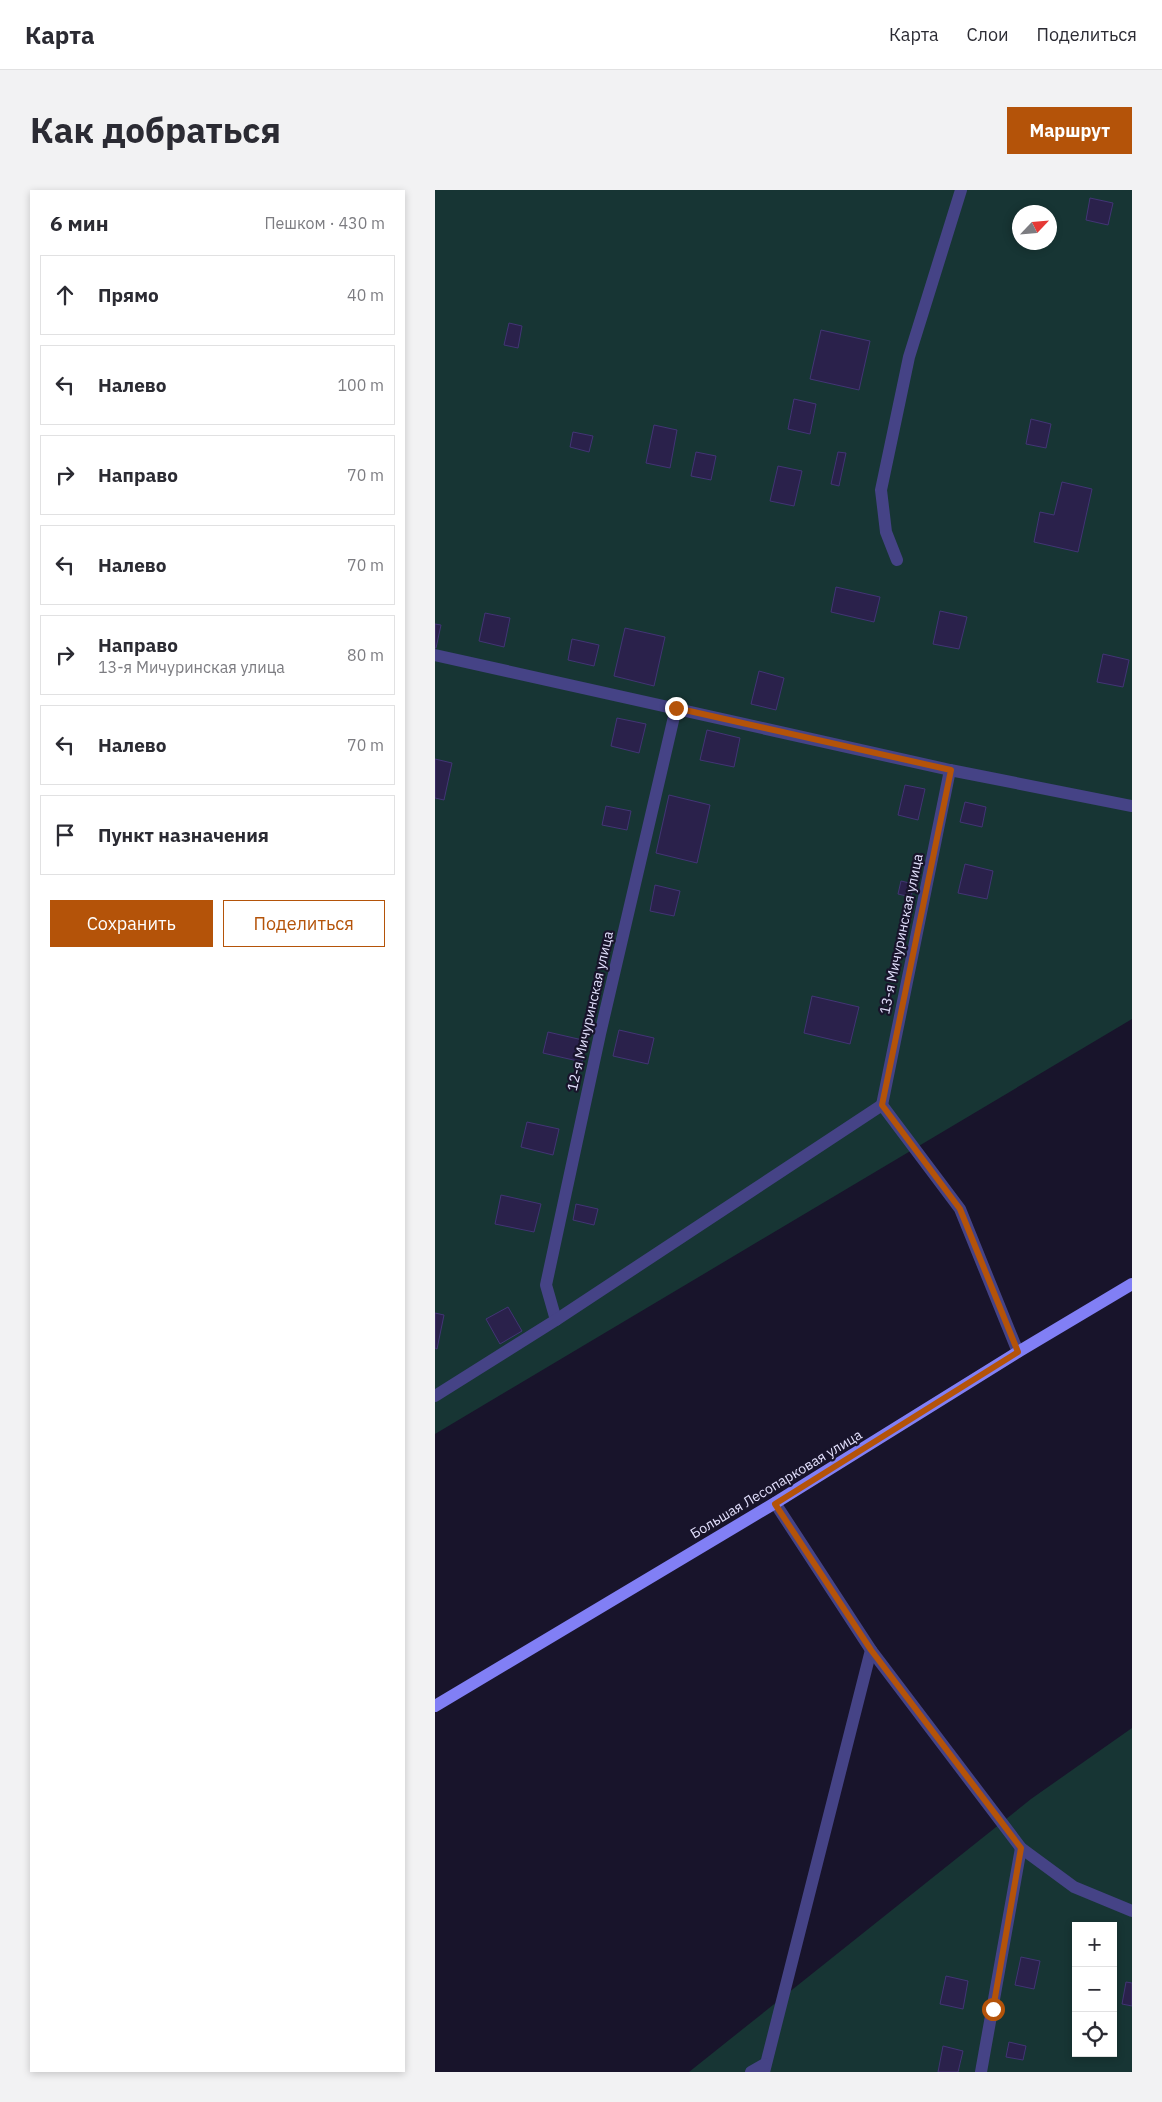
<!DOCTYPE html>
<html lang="ru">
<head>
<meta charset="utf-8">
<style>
  body { margin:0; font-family:"IBM Plex Sans",sans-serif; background:#f2f2f3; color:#2b2b33 }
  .controls { position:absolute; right:15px; bottom:15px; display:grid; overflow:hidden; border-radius:0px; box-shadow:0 2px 8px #0003 }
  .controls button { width:45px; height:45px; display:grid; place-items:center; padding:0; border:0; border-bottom:1px solid #e1e1e2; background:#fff; color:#2b2b33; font:25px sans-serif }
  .compass { position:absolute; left:577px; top:15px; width:45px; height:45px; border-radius:50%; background:#fff; box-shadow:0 2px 8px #0003; rotate:64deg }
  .stop { position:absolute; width:15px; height:15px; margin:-11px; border:4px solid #b45309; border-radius:50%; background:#fff }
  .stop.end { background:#b45309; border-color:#fff; box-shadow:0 1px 5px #0008 }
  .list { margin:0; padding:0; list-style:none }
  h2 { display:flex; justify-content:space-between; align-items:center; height:65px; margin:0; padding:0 20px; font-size:21px }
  h2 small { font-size:16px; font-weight:400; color:#7c7c81 }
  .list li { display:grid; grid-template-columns:32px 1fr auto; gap:15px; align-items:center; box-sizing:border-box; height:80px; margin:0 10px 10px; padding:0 10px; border:1px solid #e1e1e2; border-radius:0px }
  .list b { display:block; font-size:19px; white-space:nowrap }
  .list p { margin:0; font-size:16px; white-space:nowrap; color:#7c7c81 }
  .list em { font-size:16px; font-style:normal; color:#7c7c81 }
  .actions { display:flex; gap:10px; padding:15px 20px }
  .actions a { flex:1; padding:11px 0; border:1px solid #b45309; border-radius:0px; text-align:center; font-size:18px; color:#b45309 }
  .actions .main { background:#b45309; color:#fff }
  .icon { flex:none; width:28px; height:28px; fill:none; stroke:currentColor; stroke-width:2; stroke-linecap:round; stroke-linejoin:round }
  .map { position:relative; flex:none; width:697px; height:1882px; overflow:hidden; border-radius:0px }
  header { display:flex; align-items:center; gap:30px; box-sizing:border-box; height:70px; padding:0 25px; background:#fff; border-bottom:1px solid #e1e1e2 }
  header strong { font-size:24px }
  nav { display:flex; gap:28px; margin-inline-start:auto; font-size:18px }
  .intro { display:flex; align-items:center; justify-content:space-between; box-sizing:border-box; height:120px; padding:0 30px }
  h1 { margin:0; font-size:35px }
  .button { padding:12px 22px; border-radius:0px; background:#b45309; color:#fff; font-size:18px; font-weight:700 }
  main { display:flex; gap:30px; padding:0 30px }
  aside { flex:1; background:#fff; border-radius:0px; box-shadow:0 2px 8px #0003 }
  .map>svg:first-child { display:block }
  .green { fill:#173534; fill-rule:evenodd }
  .building { fill:#2a214b; stroke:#423575 }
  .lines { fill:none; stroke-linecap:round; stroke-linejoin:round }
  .lane { stroke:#454386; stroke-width:12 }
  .street { stroke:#454386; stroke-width:12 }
  .secondary { stroke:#817ff5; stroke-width:12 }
  .route { stroke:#b45309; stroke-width:6 }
  .labels { text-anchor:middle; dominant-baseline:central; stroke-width:4.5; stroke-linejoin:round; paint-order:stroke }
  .street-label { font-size:14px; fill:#e3e0fd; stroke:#18142b }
</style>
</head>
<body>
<header>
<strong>Карта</strong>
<nav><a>Карта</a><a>Слои</a><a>Поделиться</a></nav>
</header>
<div class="intro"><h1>Как добраться</h1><a class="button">Маршрут</a></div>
<main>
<aside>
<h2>6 мин<small>Пешком · 430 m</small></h2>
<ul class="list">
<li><svg class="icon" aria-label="ahead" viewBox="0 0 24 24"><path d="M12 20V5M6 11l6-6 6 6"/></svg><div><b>Прямо</b></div><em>40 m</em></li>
<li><svg class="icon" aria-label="left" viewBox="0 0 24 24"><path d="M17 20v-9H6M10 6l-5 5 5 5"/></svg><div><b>Налево</b></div><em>100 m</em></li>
<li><svg class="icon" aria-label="right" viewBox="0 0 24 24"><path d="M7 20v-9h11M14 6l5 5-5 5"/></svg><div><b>Направо</b></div><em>70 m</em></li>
<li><svg class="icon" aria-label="left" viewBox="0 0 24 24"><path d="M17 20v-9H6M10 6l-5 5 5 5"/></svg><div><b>Налево</b></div><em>70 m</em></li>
<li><svg class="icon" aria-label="right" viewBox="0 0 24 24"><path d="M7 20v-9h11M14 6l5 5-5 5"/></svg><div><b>Направо</b><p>13-я Мичуринская улица</p></div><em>80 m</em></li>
<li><svg class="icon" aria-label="left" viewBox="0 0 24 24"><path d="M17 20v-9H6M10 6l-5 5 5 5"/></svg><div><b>Налево</b></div><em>70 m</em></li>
<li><svg class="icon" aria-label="arrive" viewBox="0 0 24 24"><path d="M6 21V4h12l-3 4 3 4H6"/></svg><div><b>Пункт назначения</b></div></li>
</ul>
<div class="actions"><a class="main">Сохранить</a><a>Поделиться</a></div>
</aside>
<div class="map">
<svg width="697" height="1882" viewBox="0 0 697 1882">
  <rect width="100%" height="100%" fill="#18142b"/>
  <g class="green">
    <path d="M 0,0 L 697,0 L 697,829 L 0,1244 ZM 584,22 L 614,22 L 614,52 L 584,52 Z"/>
    <path d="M 697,1538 L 697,1882 L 254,1882 L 596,1609 ZM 641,1736 L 678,1736 L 678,1863 L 641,1863 Z"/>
  </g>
  <g class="building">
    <path d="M 655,8 L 678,13 L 673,35 L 651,30 Z"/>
    <path d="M 74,133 L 87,136 L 83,158 L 69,155 Z"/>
    <path d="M 386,140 L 435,151 L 424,200 L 375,189 Z"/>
    <path d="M 359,209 L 381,214 L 375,244 L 353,239 Z"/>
    <path d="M 596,229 L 616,234 L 611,258 L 591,254 Z"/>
    <path d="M 219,235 L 242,240 L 235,278 L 211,273 Z"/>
    <path d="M 138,242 L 158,246 L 154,262 L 135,257 Z"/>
    <path d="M 261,262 L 281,266 L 276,290 L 256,286 Z"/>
    <path d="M 403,262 L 411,263 L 404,296 L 396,294 Z"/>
    <path d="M 343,276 L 367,281 L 359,316 L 335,311 Z"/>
    <path d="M 627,292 L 657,299 L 643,362 L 599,352 L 605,322 L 619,325 Z"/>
    <path d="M 401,397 L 445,407 L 439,432 L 396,422 Z"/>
    <path d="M 505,421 L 532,427 L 524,459 L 498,454 Z"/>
    <path d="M 50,423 L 75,428 L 69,457 L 44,451 Z"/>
    <path d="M 0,434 L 6,435 L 1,458 L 0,458 Z"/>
    <path d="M 190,438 L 230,447 L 219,496 L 179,486 Z"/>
    <path d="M 137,449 L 164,455 L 159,476 L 133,470 Z"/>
    <path d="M 668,464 L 694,470 L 688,497 L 662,492 Z"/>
    <path d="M 324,481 L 349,488 L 341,520 L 316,514 Z"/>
    <path d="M 182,528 L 211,534 L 204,563 L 176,556 Z"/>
    <path d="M 272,540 L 305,548 L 299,577 L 265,570 Z"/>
    <path d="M 0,569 L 17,573 L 9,610 L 0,608 Z"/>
    <path d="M 470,595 L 490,599 L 483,630 L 463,625 Z"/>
    <path d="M 234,605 L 275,615 L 262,673 L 221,663 Z"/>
    <path d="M 530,612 L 551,617 L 547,637 L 525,632 Z"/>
    <path d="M 171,616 L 196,621 L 192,640 L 167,635 Z"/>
    <path d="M 530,674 L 558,681 L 552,709 L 523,703 Z"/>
    <path d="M 466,691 L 479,694 L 476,707 L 463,704 Z"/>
    <path d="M 220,695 L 245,701 L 239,726 L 215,721 Z"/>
    <path d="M 377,806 L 424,817 L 415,854 L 369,843 Z"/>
    <path d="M 184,840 L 219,848 L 213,874 L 178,866 Z"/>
    <path d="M 113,842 L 152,851 L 147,872 L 108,863 Z"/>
    <path d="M 92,932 L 124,939 L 118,965 L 86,957 Z"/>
    <path d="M 66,1005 L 106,1014 L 99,1042 L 60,1034 Z"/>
    <path d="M 141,1014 L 163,1019 L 159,1035 L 138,1030 Z"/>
    <path d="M 73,1117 L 87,1141 L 65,1154 L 51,1129 Z"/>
    <path d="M 0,1123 L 9,1125 L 2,1159 L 0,1158 Z"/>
    <path d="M 586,1767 L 605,1771 L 599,1799 L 580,1795 Z"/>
    <path d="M 511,1786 L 533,1791 L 528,1819 L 505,1814 Z"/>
    <path d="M 691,1792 L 697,1793 L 697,1816 L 687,1814 Z"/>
    <path d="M 574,1852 L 591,1856 L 588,1870 L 571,1867 Z"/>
    <path d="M 508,1856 L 528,1861 L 523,1882 L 503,1882 Z"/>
  </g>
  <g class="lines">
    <g class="lane">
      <path d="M 462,370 L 451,342 L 446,300 L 474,167 L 526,0"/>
      <path d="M 0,465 L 515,580 L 697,616"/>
      <path d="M 447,915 L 515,580"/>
      <path d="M 121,1130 L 111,1095 L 165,844 L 241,518"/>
      <path d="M 329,1882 L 436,1460"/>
      <path d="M 546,1882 L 586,1658"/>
    </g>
    <g class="street">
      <path d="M 0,1206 L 121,1130 L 447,915 L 525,1019 L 583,1162"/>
      <path d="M 340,1313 L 436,1460 L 586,1658 L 639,1697 L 697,1721"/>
      <path d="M 316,1882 L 330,1874"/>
    </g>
    <path class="secondary" d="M 0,1516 L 340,1313 L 583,1162 L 697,1094"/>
  </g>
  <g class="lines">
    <path class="route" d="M 241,518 L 516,580 L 447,915 L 525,1019 L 583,1162 L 340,1314 L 436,1460 L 586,1658 L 558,1819"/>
  </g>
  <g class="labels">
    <g class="street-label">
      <text transform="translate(466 744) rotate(-78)">13-я Мичуринская улица</text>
      <text transform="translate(155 821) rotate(-77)">12-я Мичуринская улица</text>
      <text transform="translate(341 1294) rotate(-31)">Большая Лесопарковая улица</text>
    </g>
  </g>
</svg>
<div class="controls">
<button>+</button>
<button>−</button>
<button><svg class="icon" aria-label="locate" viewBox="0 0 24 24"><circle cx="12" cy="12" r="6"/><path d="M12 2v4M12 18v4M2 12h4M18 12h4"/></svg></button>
</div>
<svg class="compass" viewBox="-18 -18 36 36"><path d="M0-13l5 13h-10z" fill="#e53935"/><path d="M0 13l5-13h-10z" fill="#7c7c81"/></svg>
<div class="stop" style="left:558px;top:1819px"></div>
<div class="stop end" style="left:241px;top:518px"></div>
</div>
</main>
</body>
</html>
